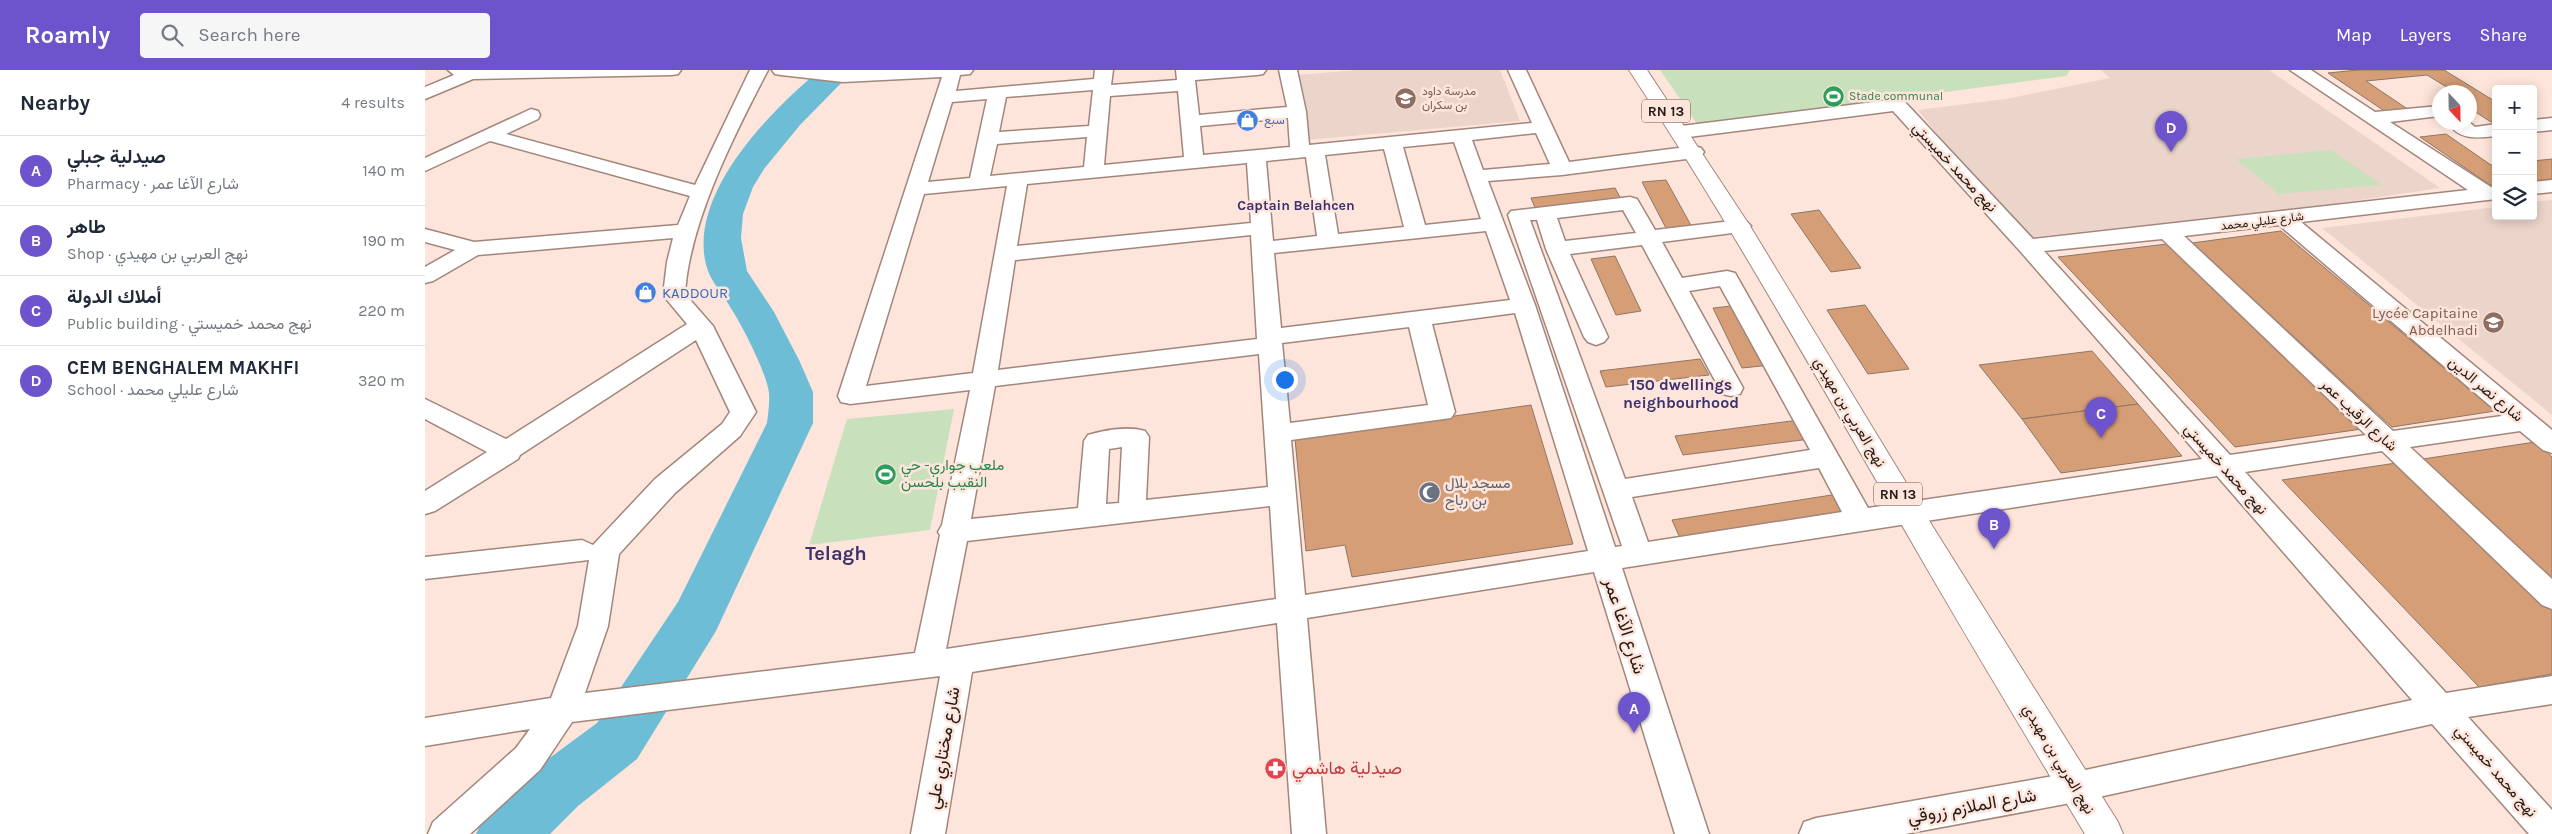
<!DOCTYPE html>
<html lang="en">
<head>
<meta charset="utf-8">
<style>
  body { margin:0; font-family:Karla,Vazirmatn,sans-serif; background:#f6f6f7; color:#1f2937 }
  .controls { position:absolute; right:15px; top:15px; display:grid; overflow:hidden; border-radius:5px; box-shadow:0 2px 12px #0003 }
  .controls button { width:45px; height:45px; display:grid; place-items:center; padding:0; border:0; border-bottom:1px solid #e0e1e3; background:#fff; color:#1f2937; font:25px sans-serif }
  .compass { position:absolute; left:2007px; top:15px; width:45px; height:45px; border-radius:50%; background:#fff; box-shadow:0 2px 12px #0003; rotate:158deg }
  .you { position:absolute; left:859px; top:309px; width:18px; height:18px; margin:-12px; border:4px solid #fff; border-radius:50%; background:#1a73e8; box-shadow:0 0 0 8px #1a73e833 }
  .badge { display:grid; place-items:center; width:32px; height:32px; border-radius:50%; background:#6d54cd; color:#fff; font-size:16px; font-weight:700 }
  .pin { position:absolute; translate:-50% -41px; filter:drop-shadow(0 1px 2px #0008) }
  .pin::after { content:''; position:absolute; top:26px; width:18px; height:15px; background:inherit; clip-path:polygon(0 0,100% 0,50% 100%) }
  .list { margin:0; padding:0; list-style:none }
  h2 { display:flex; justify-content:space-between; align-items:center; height:65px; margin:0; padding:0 20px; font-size:21px }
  h2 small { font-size:16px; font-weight:400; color:#747a83 }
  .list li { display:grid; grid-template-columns:32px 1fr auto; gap:15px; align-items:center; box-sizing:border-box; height:70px; padding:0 20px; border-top:1px solid #e0e1e3 }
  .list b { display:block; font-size:19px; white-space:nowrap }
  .list p { margin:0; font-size:16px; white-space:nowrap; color:#747a83 }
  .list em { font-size:16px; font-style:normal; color:#747a83 }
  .icon { flex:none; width:28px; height:28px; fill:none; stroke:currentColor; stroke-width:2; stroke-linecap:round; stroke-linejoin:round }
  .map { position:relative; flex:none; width:2127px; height:764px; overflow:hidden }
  header { display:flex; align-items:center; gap:30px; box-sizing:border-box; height:70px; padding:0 25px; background:#6d54cd; color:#fff }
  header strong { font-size:24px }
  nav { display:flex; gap:28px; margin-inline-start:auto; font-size:18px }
  .search { width:350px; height:45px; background:#f6f6f7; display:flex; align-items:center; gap:12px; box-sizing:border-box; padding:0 18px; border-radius:5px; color:#747a83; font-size:19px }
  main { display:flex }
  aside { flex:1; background:#fff }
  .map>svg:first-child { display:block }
  .education { fill:#ebd4ca }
  .green { fill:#c9e0bd }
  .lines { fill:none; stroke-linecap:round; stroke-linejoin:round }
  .river { fill:#6dbdd6; fill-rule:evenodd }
  .building { fill:#d69e76; stroke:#8e7665 }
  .minor-casing { stroke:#a2867b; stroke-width:3 }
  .major-casing { stroke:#a2867b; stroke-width:2 }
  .minor { fill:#fff; fill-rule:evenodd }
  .major { fill:#fff; fill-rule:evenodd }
  .labels { text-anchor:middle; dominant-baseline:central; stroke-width:5; stroke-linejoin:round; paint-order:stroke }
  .far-education-label { font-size:12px; fill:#785e54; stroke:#fee5db; text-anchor:start }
  .far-leisure-label { font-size:12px; fill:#27864d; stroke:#fee5db; text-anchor:start }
  .far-shop-label { font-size:12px; fill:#366cbe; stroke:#fee5db; text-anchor:start }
  .far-street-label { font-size:12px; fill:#251a16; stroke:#fee5db }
  .shield { fill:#fee5db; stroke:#665751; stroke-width:1 }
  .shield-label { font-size:14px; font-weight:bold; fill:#251a16 }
  .far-neighbourhood-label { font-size:14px; font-weight:bold; fill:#3d326e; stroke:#fee5db }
  .street-label { font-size:15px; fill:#251a16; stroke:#fee5db }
  .shop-label { font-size:15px; fill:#366cbe; stroke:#fee5db; text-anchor:start }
  .education-label { font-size:15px; fill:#785e54; stroke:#fee5db; text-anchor:end }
  .leisure-label { font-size:15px; fill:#27864d; stroke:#fee5db; text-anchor:start }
  .worship-label { font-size:15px; fill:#5b616d; stroke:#fee5db; text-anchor:start }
  .neighbourhood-label { font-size:16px; font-weight:bold; fill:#3d326e; stroke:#fee5db }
  .near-street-label { font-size:18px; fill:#251a16; stroke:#fee5db }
  .near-health-label { font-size:18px; fill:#be3a42; stroke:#fee5db; text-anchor:start }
  .district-label { font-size:20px; font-weight:bold; fill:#3d326e; stroke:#fee5db }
</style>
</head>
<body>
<header>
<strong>Roamly</strong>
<div class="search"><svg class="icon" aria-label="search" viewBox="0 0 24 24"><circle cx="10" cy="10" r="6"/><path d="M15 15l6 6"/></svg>Search here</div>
<nav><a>Map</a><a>Layers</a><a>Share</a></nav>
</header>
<main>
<aside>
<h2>Nearby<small>4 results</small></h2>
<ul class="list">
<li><span class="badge">A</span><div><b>صيدلية جبلي</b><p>Pharmacy · شارع الآغا عمر</p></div><em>140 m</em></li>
<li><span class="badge">B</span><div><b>طاهر</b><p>Shop · نهج العربي بن مهيدي</p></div><em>190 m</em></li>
<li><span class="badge">C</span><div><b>أملاك الدولة</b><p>Public building · نهج محمد خميستي</p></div><em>220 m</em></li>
<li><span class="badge">D</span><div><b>CEM BENGHALEM MAKHFI</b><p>School · شارع عليلي محمد</p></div><em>320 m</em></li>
</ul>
</aside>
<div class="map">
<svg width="2127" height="764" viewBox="0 0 2127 764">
  <rect width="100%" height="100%" fill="#fee5db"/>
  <g class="education">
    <path d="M 932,0 L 1075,0 L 1095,51 L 882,70 L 873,5 Z"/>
    <path d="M 1676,0 L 1844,0 L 2015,118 L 1901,135 L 1608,167 L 1522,76 L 1493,40 L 1581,29 L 1685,8 Z"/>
    <path d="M 2127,130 L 2127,345 L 1897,158 L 2071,137 L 2071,146 L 2108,146 L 2108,132 Z"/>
  </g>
  <g class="green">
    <path d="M 1235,0 L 1645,0 L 1641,6 L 1273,55 Z"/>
    <path d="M 1907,80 L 1956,115 L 1853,124 L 1811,89 Z"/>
    <path d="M 529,339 L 505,460 L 384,475 L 422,349 Z"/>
  </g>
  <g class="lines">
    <path class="river" d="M 395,0 L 429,0 L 375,55 L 339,99 L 328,117 L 318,144 L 316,168 L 322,201 L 349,242 L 374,290 L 388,322 L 388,353 L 291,561 L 212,689 L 153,736 L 125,764 L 51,764 L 60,744 L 111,698 L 172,653 L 253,532 L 342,353 C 343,343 345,332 344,323 C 342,304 318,257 307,240 C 300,227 288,214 283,201 C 258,129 344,42 395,0 Z"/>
  </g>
  <g class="building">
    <path d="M 1933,0 L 2019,0 L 2071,32 L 2071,52 L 2066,52 L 2049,41 L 2050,35 L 2044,32 L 2044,22 L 2030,22 L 2002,5 L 1941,11 L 1984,40 L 1961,42 L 1903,3 Z"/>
    <path d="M 2021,64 L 2066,95 L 2071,95 L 2071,115 L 2065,115 L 1995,67 Z"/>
    <path d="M 2127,89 L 2127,109 L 2108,111 L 2108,91 Z"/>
    <path d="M 1241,110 L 1268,159 L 1243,162 L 1217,112 Z"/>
    <path d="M 1190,118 L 1196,129 L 1111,140 L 1106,128 Z"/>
    <path d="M 1394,140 L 1436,198 L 1406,202 L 1366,144 Z"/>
    <path d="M 1856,161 L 2070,341 L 1967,357 L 1767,173 Z"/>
    <path d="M 1742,174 L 1937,359 L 1810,377 L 1633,187 Z"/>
    <path d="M 1190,186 L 1216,241 L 1191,245 L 1166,189 Z"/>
    <path d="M 1316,235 L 1346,295 L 1317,298 L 1288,238 Z"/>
    <path d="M 1440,235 L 1484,299 L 1443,304 L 1402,240 Z"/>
    <path d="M 1667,281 L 1713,334 L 1597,349 L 1554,295 Z"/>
    <path d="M 1275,289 L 1284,305 L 1181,317 L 1175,301 Z"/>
    <path d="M 1713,334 L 1757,386 L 1636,403 L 1597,349 Z"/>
    <path d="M 1106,335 L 1148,474 L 927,507 L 920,475 L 881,481 L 870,369 Z"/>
    <path d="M 1374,350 L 1385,369 L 1258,385 L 1250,366 Z"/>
    <path d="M 2110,372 L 2127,387 L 2127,510 L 1998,389 Z"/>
    <path d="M 1978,392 L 2127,536 L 2127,604 L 2054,617 L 1857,410 Z"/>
    <path d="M 1413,424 L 1427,449 L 1258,475 L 1247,450 Z"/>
  </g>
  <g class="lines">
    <defs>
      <g id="minor">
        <path d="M 23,0 L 256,0 L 253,4 L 247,5 L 48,9 L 0,29 L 0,17 L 29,5 Z"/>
        <path d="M 325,0 L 343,0 C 310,63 264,153 260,224 L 288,256 L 331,342 L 315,366 L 250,423 L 194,484 L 183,556 L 160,623 L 490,583 L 515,465 L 513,462 L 517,455 L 545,320 L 425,334 L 416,332 L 413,326 L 517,7 L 418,12 L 356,5 L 350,4 L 347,0 L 548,0 L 545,4 L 535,5 L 531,21 L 669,9 L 670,0 L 688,0 L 686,15 L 752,10 L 751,0 L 841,0 L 838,4 L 832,5 L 770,10 L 774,45 L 862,37 L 854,0 L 872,0 L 881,42 L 884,75 L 1107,53 L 1083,0 L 1101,0 L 1144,92 L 1269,76 L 1276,78 L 1279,82 L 1276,86 L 1269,88 L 1137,105 L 1063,111 L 1110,235 L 1190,477 L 1197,476 L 1083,145 L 1086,141 L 1205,127 L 1212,129 L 1230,160 L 1315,150 L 1322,152 L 1326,156 L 1322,160 L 1315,162 L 1237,172 L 1257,208 L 1302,201 L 1310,203 L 1443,438 L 1777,389 L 1595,181 L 1468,41 L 1256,68 L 1249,66 L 1247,62 L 1249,58 L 1256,56 L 1473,29 L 1479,31 L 1608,169 L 2043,120 L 1865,0 L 1886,0 L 1950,42 L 2014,36 L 2014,46 L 1965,52 L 2066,117 L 2071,117 L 2071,129 L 1876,152 L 2127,360 L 2127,383 L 2118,380 L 2095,361 L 1985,377 L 2127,509 L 2127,539 L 2117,535 L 1957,381 L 1820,402 L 2021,623 L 2127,606 L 2127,634 L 2043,647 L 2127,740 L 2127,764 L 2104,764 L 2007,654 L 1651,732 L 1480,764 L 1374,764 L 1379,752 L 1391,748 L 1651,702 L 1987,630 L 1792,406 L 1197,498 L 1284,764 L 1250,764 L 1169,502 L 882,548 L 901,764 L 867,764 L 852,553 L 547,602 L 520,764 L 486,764 L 515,606 L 147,652 L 115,700 L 45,764 L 3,764 L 8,752 L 91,678 L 105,659 L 0,676 L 0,648 L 126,628 L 153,556 L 164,490 L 0,509 L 0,487 L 157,470 L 168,475 L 230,409 L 297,354 L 305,342 L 271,270 L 95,385 L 93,389 L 10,441 L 0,444 L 0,421 L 62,382 L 0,349 L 0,329 L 81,369 L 262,254 L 238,225 L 242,192 L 248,168 L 53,185 L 8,211 L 0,213 L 0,197 L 30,180 L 0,172 L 0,159 L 49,172 L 253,155 L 265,126 L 65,71 L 0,101 L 0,88 L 106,39 L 113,41 L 115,45 L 113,49 L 81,64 L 270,115 ZM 668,20 L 664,56 L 574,62 L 581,27 ZM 753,21 L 759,87 L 679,95 L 685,26 ZM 562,29 L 545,108 L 503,112 L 527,32 ZM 863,48 L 865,77 L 778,85 L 775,56 ZM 1111,63 L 1125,94 L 1058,100 L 1047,70 ZM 662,67 L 659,97 L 565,106 L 572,74 ZM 1029,72 L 1056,149 L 1000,155 L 978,77 ZM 959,79 L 979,157 L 913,164 L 900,85 ZM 881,87 L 892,166 L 848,171 L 841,91 ZM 822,93 L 826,153 L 592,176 L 602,114 ZM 582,116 L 548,303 L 441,316 L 499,124 ZM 1198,140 L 1211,163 L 1140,171 L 1132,148 ZM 1105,150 L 1112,150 L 1121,179 L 1159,267 L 1163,272 L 1171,275 L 1179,272 L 1183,267 L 1145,184 L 1217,175 L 1294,318 L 1297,324 L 1306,326 L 1315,324 L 1318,318 L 1264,221 L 1295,216 L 1385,380 L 1200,409 ZM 1854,155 L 2077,346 L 1968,361 L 1759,166 ZM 1061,161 L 1085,230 L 856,258 L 849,183 ZM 826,165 L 832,269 L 573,300 L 590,190 ZM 1737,169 L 1941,365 L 1805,385 L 1619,181 ZM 1090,243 L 1163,481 L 880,525 L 866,370 L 1026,348 L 1030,342 L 1007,254 ZM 984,257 L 1003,335 L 865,353 L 857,273 ZM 834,284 L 843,417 L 721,430 L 724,367 L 720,361 C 703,356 680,360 663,365 L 659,371 L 653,438 L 546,449 L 570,316 ZM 697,377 L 694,433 L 681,434 L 684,379 ZM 1394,398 L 1417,442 L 1223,472 L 1207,427 ZM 845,436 L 851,529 L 521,579 L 542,471 Z"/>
        <path d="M 2127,48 L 2127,60 L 2108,62 L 2108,50 Z"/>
        <path d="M 2022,52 L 2044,52 L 2050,57 L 2071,54 L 2071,66 C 2052,68 2035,71 2022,52 Z"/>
        <path d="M 2127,110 L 2127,122 L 2108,124 L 2108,112 Z"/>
      </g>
      <path id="major" d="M 1204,0 L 1222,0 L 1325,156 L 1508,457 L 1693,752 L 1698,764 L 1660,764 C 1593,653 1526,542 1462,429 C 1378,284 1296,139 1204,0 Z"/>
    </defs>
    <use href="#minor" class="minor-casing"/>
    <use href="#major" class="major-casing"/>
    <use href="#minor" class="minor"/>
    <use href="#major" class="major"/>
  </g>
  <defs>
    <symbol id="stadium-disc" viewBox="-11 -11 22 22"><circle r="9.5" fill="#2e9e5b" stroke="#fee5db"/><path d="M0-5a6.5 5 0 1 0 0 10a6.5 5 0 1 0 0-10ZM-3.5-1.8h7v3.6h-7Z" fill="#fff"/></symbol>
    <symbol id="school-disc" viewBox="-11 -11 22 22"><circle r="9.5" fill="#8d6e63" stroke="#fee5db"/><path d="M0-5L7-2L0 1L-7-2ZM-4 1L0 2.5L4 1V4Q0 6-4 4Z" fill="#fff"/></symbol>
    <symbol id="shop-disc" viewBox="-11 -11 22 22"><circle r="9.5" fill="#3f7fe0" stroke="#fee5db"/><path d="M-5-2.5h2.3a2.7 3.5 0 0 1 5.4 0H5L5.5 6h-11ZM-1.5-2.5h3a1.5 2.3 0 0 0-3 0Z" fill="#fff"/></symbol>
    <symbol id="mosque-disc" viewBox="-11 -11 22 22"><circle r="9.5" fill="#6b7280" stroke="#fee5db"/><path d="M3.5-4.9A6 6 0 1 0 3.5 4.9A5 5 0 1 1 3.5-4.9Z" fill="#fff"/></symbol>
    <symbol id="pharmacy-disc" viewBox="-11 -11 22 22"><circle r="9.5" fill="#e0444e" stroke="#fee5db"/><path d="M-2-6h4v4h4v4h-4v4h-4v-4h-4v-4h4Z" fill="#fff"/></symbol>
  </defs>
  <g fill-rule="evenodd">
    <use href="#stadium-disc" x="1396" y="14" width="25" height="25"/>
    <use href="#school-disc" x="968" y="16" width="25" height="25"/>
    <use href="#shop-disc" x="810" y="38" width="25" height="25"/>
    <use href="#shop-disc" x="208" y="210" width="25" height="25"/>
    <use href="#school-disc" x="2056" y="240" width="25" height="25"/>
    <use href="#stadium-disc" x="448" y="392" width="25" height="25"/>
    <use href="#mosque-disc" x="992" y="410" width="25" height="25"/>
    <use href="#pharmacy-disc" x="838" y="686" width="25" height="25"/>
  </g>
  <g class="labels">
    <g class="far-education-label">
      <text x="997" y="21">مدرسة داود<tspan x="997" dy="14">بن سكران</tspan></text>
    </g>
    <g class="far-leisure-label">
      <text x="1424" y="26">Stade communal</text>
    </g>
    <g class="far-shop-label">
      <text x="839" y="50">سبع</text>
    </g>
    <g class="far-street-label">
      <text transform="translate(1837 151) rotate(-7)">شارع عليلي محمد</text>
    </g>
    <g class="shield">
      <rect x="1217" y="29.5" width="48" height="23" rx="4"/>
      <rect x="1449" y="412.5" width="48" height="23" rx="4"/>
    </g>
    <g class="shield-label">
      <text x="1241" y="41">RN 13</text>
      <text x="1473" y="424">RN 13</text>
    </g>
    <g class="far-neighbourhood-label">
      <text x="871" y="135">Captain Belahcen</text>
    </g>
    <g class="street-label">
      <text transform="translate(1530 97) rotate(47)">نهج محمد خميستي</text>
      <text transform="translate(2061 319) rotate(40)">شارع نصر الدين</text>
      <text transform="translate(1425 342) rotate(59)">نهج العربي بن مهيدي</text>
      <text transform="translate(1934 345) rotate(43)">شارع الرقيب عمر</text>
      <text transform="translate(1801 399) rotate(48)">نهج محمد خميستي</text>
      <text transform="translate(1634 689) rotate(59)">نهج العربي بن مهيدي</text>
      <text transform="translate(2071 701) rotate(49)">نهج محمد خميستي</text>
    </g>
    <g class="shop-label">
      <text x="237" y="223">KADDOUR</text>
    </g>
    <g class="education-label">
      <text x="2053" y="243">Lycée Capitaine<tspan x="2053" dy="17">Abdelhadi</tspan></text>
    </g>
    <g class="leisure-label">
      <text x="476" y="395">ملعب جواري- حي<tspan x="476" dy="17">النقيب بلحسن</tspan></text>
    </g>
    <g class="worship-label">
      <text x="1020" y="413">مسجد بلال<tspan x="1020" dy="17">بن رباح</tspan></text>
    </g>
    <g class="neighbourhood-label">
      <text x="1256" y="314">150 dwellings<tspan x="1256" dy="18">neighbourhood</tspan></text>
    </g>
    <g class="near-street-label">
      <text transform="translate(1200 556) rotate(72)">شارع الآغا عمر</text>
      <text transform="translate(518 678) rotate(-80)">شارع مختاري علي</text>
      <text transform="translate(1547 736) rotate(-10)">شارع الملازم زروقي</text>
    </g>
    <g class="near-health-label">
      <text x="867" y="698">صيدلية هاشمي</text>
    </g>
    <g class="district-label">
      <text x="411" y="483">Telagh</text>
    </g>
  </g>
</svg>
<div class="controls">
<button>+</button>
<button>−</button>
<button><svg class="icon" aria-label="layers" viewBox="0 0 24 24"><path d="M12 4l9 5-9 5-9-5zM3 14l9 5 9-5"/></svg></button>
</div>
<svg class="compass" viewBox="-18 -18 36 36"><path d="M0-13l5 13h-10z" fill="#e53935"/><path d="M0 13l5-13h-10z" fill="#747a83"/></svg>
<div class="you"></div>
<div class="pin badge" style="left:1209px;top:663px">A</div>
<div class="pin badge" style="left:1569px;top:479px">B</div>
<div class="pin badge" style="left:1676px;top:368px">C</div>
<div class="pin badge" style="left:1746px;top:82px">D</div>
</div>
</main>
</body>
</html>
